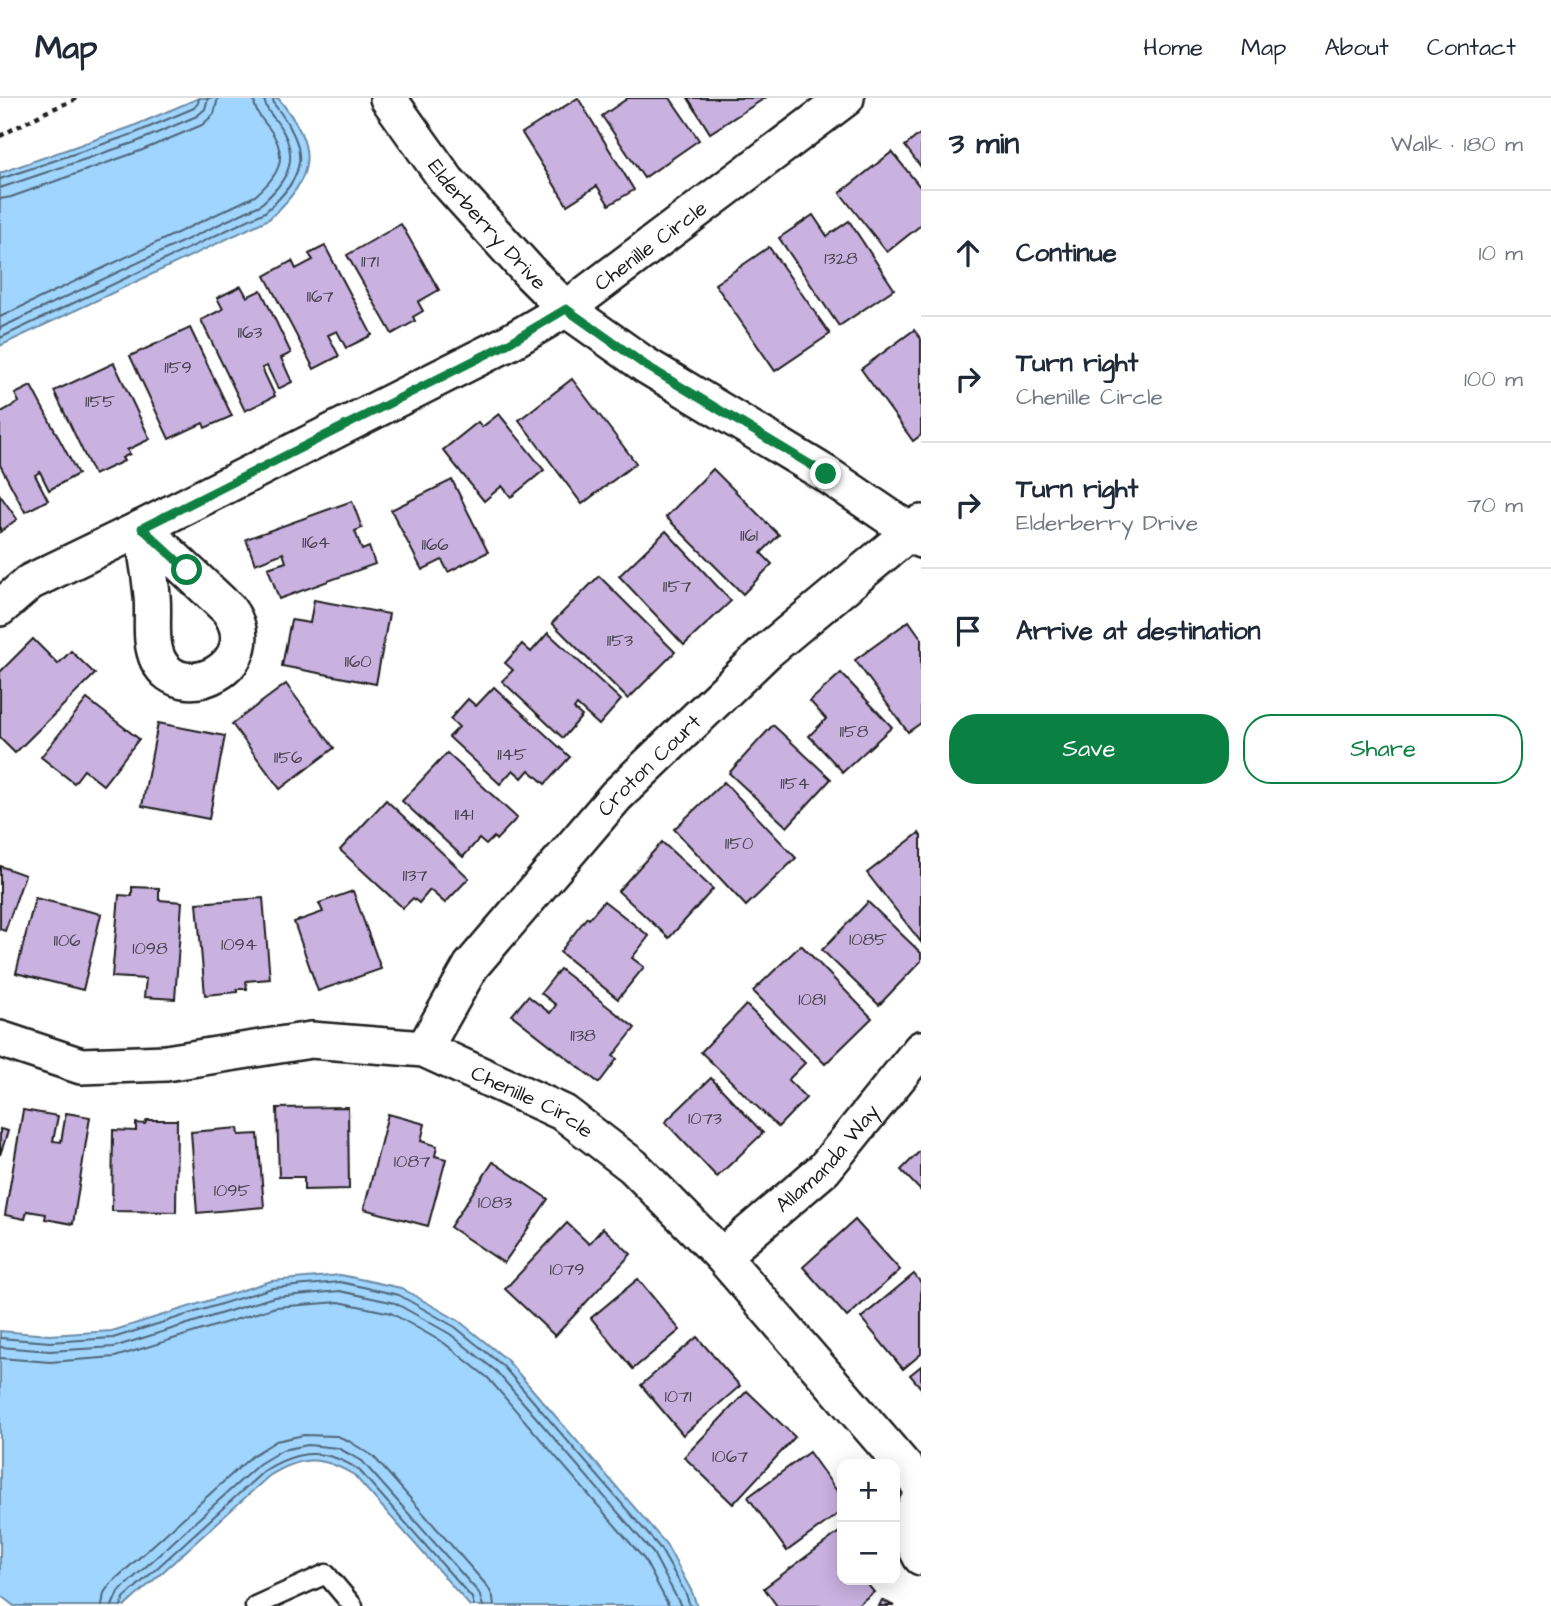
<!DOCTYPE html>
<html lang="en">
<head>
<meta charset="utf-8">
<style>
  body { margin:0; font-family:"Architects Daughter",sans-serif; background:#f2f2f3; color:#1f2937 }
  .controls { position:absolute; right:21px; bottom:21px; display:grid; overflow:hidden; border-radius:14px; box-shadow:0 4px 18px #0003 }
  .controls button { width:63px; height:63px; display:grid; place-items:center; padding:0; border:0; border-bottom:2px solid #e0e1e3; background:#fff; color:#1f2937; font:35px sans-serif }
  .stop { position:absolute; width:21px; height:21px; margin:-16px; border:5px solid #0b8043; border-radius:50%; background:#fff }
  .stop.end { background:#0b8043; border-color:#fff; box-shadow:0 2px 7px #0008 }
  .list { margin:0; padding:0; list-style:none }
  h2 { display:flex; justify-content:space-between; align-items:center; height:91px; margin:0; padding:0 28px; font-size:30px }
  h2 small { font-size:23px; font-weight:400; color:#747a83 }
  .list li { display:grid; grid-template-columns:46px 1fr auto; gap:21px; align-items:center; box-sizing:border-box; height:126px; padding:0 28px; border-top:2px solid #e0e1e3 }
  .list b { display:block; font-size:26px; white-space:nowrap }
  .list p { margin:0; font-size:23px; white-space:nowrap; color:#747a83 }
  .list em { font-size:23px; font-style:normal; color:#747a83 }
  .actions { display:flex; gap:14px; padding:21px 28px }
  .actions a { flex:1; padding:16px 0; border:2px solid #0b8043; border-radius:28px; text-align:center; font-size:24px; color:#0b8043 }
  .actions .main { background:#0b8043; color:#fff }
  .icon { flex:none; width:38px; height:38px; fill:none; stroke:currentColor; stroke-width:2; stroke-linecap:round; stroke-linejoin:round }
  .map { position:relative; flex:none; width:921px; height:1508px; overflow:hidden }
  header { display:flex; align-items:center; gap:42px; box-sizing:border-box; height:98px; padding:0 35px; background:#fff; border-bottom:2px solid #e0e1e3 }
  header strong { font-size:33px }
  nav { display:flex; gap:38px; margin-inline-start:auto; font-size:24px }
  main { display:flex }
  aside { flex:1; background:#fff }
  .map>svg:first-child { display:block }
  .water { fill:#9fd5fe; stroke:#6b8ba4; stroke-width:2 }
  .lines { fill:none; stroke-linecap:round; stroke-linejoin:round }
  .shore { stroke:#506676; stroke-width:2 }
  .building { fill:#c9b1e0; stroke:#1c1c1c; stroke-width:2 }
  .lane-casing { stroke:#1c1c1c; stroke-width:23 }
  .street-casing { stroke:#1c1c1c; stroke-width:40 }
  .path { stroke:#1c1c1c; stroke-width:4.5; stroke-dasharray:5 5; stroke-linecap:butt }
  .lane { stroke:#fff; stroke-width:18 }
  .street { stroke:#fff; stroke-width:35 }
  .route { stroke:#0b8043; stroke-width:9 }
  .labels { text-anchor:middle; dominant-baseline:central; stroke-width:5; stroke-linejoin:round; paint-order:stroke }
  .number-label { font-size:18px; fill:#47414d }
  .street-label { font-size:21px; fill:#1c1c1c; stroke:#fff }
</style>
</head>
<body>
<header>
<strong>Map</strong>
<nav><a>Home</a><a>Map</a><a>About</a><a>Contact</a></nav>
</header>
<main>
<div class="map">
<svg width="921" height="1508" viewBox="0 0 921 1508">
  <rect width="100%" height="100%" fill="#fff"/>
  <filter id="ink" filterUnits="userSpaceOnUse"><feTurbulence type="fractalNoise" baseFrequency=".0143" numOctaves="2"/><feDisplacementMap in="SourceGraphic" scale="14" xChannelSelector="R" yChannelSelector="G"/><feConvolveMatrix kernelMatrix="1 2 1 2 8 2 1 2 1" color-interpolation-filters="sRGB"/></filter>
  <g filter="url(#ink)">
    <g class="water">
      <path d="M 199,0 L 278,0 C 318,49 317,78 269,121 L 0,248 L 0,75 L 131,29 Z"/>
      <path d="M 341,1177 L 401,1190 L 459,1223 L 506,1261 L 666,1446 L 692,1494 L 697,1508 L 470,1508 L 354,1377 C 321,1357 301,1358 269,1378 L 125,1508 L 14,1508 L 0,1497 L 0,1233 L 50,1237 L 112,1233 L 271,1183 Z"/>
    </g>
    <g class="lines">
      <g class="shore">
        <path d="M 0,81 L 133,36 L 194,10 L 198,5 L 199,0"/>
        <path d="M 0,90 L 136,44 L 197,18 L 205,11 L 208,0"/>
        <path d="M 0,101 L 11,99 L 140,53 L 202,27 L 214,16 L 218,0"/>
        <path d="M 0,219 L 255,98 C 279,77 290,59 269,30 C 261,20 254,13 254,0"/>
        <path d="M 0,230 L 260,107 C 289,82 302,58 277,24 C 271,16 265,11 264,0"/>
        <path d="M 0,240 L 265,114 C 309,76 309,51 274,6 L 273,0"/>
        <path d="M 0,1240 L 50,1244 L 113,1240 L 272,1190 L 340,1184 L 399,1197 L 455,1229 L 502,1267 L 660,1450 L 686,1496 L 690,1508"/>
        <path d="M 0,1249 L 50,1253 L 114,1249 L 274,1199 L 340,1193 L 395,1205 L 450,1236 L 496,1273 L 653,1455 L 681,1508"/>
        <path d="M 0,1260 L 50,1264 L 115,1259 L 276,1209 L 339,1204 L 391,1215 L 444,1245 L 488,1280 L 644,1461 L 669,1508"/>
        <path d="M 102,1508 L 104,1495 L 110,1486 L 252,1358 L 276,1343 L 304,1337 L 337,1338 L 347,1342 L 373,1358 L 488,1489 L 493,1499 L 494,1508"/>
        <path d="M 112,1508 L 118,1494 L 259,1366 L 282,1352 L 308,1347 L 338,1350 L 362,1363 L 479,1495 L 483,1508"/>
        <path d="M 121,1508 L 124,1500 L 264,1373 C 298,1351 326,1350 359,1372 L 472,1500 L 474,1508"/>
      </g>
    </g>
    <g class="building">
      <path d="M 578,0 L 634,92 L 609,107 L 597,88 L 567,107 L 522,35 Z"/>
      <path d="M 628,0 L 670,0 L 699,42 L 644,80 L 602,18 Z"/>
      <path d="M 688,0 L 765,0 L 710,35 Z"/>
      <path d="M 921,35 L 921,69 L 905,48 Z"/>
      <path d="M 892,54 L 921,90 L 921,127 L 887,154 L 840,95 Z"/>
      <path d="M 813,117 L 827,138 L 849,123 L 894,191 L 839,228 L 779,140 Z"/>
      <path d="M 401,126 L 439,192 L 418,204 L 423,213 L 413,219 L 415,223 L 392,236 L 347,157 Z"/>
      <path d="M 325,148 L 372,237 L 346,250 L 337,233 L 328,237 L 339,258 L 314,271 L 265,178 L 292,163 L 296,171 L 313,162 L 309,156 Z"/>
      <path d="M 769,149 L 830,236 L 775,273 L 715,186 Z"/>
      <path d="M 241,188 L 247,199 L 261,192 L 291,255 L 281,260 L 292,284 L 278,291 L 267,268 L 262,270 L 275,298 L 245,313 L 201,222 L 223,211 L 217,200 Z"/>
      <path d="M 190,230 L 232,318 L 205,330 L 203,325 L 169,341 L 130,258 Z"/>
      <path d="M 914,232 L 921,241 L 921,337 L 913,343 L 861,271 Z"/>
      <path d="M 114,265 L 150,341 L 127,352 L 130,356 L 122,360 L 124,363 L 94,377 L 54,293 Z"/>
      <path d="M 572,281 L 636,365 L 582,406 L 519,322 Z"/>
      <path d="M 31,288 L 78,376 L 49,392 L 40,374 L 35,377 L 48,402 L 25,414 L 0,367 L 0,312 L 1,314 L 19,304 L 15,296 Z"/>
      <path d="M 499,316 L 544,372 L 511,399 L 502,388 L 484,403 L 443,352 L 478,324 L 482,329 Z"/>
      <path d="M 713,371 L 779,437 L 761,455 L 772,466 L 743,496 L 666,419 Z"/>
      <path d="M 452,382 L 488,454 L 448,474 L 442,462 L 422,472 L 391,412 Z"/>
      <path d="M 0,397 L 17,421 L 0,434 Z"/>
      <path d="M 352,403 L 362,430 L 355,433 L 362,452 L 369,449 L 375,466 L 279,501 L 268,470 L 286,464 L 283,455 L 255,466 L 246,441 Z"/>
      <path d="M 666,433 L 731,503 L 684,547 L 619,478 Z"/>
      <path d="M 599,478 L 675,554 L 628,601 L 552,525 Z"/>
      <path d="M 314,502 L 389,516 L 376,586 L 282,568 L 291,522 L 310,525 Z"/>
      <path d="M 909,523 L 921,540 L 921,625 L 908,634 L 855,562 Z"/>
      <path d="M 548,535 L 621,602 L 599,627 L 577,607 L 574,611 L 582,618 L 563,640 L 502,583 L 513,572 L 505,565 L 522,546 L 531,554 Z"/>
      <path d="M 33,541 L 58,566 L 71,553 L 95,576 L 15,655 L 0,640 L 0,574 Z"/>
      <path d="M 841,575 L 892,629 L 843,674 L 809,638 L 826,621 L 810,603 Z"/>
      <path d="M 286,586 L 334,650 L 280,691 L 232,626 Z"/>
      <path d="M 494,589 L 570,659 L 545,686 L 529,672 L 522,680 L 513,672 L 500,686 L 449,639 L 459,629 L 450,621 L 468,601 L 476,608 Z"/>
      <path d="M 87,601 L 139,641 L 103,687 L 84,672 L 74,685 L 41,659 Z"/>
      <path d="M 158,625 L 225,638 L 209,721 L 142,708 Z"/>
      <path d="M 773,627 L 831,681 L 787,729 L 729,675 Z"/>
      <path d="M 447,655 L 517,720 L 496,742 L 494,739 L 486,747 L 479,741 L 463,759 L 402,703 Z"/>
      <path d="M 724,684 L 796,760 L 746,808 L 674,731 Z"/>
      <path d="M 386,702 L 469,780 L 445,805 L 430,792 L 419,805 L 413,800 L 403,810 L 340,752 Z"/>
      <path d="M 919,735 L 921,738 L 921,844 L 867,775 Z"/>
      <path d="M 662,744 L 713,791 L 669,840 L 618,793 Z"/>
      <path d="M 0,768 L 25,777 L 5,833 L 0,831 Z"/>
      <path d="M 132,789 L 159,790 L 159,802 L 182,804 L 175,901 L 144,899 L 146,881 L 112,879 L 119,797 L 132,798 Z"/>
      <path d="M 353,793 L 381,871 L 318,893 L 294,824 L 323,814 L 319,805 Z"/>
      <path d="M 35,800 L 101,816 L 83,892 L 16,875 Z"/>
      <path d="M 263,800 L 270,881 L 246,883 L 247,891 L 237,891 L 237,894 L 205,897 L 197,805 Z"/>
      <path d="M 604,803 L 649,838 L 632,860 L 644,869 L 618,901 L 560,854 L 587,819 L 589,821 Z"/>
      <path d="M 868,804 L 921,855 L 921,863 L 879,907 L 822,852 Z"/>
      <path d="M 801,847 L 872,920 L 825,966 L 753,893 Z"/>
      <path d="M 560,871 L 635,930 L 613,958 L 617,961 L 599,985 L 512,917 L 528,898 L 550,915 L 556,907 L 541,895 Z"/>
      <path d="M 746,907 L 805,965 L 788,982 L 806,1000 L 778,1029 L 701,954 Z"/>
      <path d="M 711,980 L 763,1035 L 717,1079 L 665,1024 Z"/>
      <path d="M 348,1009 L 349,1091 L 304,1092 L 304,1079 L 279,1079 L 277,1010 Z"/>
      <path d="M 23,1012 L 58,1018 L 53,1043 L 61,1044 L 66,1015 L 90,1019 L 73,1126 L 45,1121 L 46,1116 L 27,1113 L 25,1121 L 5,1117 Z"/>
      <path d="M 388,1016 L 425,1026 L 421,1043 L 437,1048 L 435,1058 L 446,1061 L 428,1128 L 364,1111 Z"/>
      <path d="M 147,1022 L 177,1022 L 176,1114 L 112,1113 L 113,1032 L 136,1033 L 136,1025 L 145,1026 Z"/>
      <path d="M 238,1030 L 239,1037 L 258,1036 L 264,1109 L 197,1115 L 191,1034 Z"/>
      <path d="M 0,1031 L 8,1033 L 0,1057 Z"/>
      <path d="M 921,1052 L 921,1093 L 901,1072 Z"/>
      <path d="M 493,1064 L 548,1101 L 504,1165 L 450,1129 Z"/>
      <path d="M 855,1122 L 900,1172 L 847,1219 L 803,1169 Z"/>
      <path d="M 567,1125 L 589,1146 L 603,1130 L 631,1156 L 555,1238 L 505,1191 Z"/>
      <path d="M 914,1176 L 921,1185 L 921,1256 L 903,1271 L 861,1220 Z"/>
      <path d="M 638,1181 L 680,1232 L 633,1271 L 591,1220 Z"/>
      <path d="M 697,1239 L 740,1288 L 683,1337 L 641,1287 Z"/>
      <path d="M 921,1268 L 921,1290 L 910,1277 Z"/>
      <path d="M 747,1293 L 795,1339 L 733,1406 L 684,1359 Z"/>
      <path d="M 809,1354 L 842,1400 L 842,1413 L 787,1453 L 748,1399 Z"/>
      <path d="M 842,1432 L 842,1482 L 864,1482 L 874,1494 L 856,1508 L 777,1508 L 764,1490 Z"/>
      <path d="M 882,1502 L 894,1508 L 879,1508 Z"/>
    </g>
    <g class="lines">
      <defs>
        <path id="lane" d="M 255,1508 L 326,1476 L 353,1508"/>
        <g id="street">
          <path id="s1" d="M 388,0 L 447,83 L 531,176 L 566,211 L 645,267 L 826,376 L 910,433 L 921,442"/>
          <path d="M 142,430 L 228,511 C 269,566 181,610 158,562 C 149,543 154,519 152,498 C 150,475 146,452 142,430 Z"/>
          <path id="s2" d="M 0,510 L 30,484 L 142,430 L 508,245 L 566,211 L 846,0"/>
          <path id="s3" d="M 0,941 L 81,968 L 166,965 L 311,942 L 424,951 L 564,1015 L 633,1068 L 722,1158 L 921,1388"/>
          <path id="s4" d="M 424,951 L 471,868 L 616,698 L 766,554 L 921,425"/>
          <path id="s5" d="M 722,1158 L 824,1071 L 921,951"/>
          <path d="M 921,1401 C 906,1419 910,1440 921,1459"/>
        </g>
      </defs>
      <use href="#lane" class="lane-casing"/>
      <use href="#street" class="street-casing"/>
      <path class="path" d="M 0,38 L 46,14 L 78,0"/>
      <use href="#lane" class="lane"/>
      <use href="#street" class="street"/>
    </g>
  </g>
  <g class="lines" filter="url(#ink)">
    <path class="route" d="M 187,472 L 142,430 L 509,245 L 566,211 L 645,267 L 826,376"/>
  </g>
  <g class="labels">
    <g class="number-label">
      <text x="841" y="160">1328</text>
      <text x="370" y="163">1171</text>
      <text x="320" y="198">1167</text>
      <text x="250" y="234">1163</text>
      <text x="178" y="269">1159</text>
      <text x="100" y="303">1155</text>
      <text x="749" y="437">1161</text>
      <text x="316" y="444">1164</text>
      <text x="435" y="446">1166</text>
      <text x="677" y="488">1157</text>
      <text x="620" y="542">1153</text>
      <text x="358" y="563">1160</text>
      <text x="854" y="633">1158</text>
      <text x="512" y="656">1145</text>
      <text x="288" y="659">1156</text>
      <text x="795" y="685">1154</text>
      <text x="464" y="716">1141</text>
      <text x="739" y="745">1150</text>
      <text x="415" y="777">1137</text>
      <text x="868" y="841">1085</text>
      <text x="67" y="842">1106</text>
      <text x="239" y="846">1094</text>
      <text x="150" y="850">1098</text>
      <text x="812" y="901">1081</text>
      <text x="583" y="937">1138</text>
      <text x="705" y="1020">1073</text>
      <text x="412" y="1063">1087</text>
      <text x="232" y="1092">1095</text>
      <text x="495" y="1104">1083</text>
      <text x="567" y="1171">1079</text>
      <text x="678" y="1298">1071</text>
      <text x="730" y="1358">1067</text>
    </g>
    <g class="street-label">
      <text stroke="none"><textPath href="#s1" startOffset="161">Elderberry Drive</textPath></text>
      <text stroke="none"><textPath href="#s2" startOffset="747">Chenille Circle</textPath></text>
      <text stroke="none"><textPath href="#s4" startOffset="364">Croton Court</textPath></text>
      <text stroke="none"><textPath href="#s3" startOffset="551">Chenille Circle</textPath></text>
      <text stroke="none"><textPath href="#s5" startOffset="144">Allamanda Way</textPath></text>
    </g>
  </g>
</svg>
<div class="controls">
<button>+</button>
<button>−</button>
</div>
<div class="stop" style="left:187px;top:472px"></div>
<div class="stop end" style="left:826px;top:376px"></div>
</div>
<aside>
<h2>3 min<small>Walk · 180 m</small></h2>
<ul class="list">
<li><svg class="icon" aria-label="ahead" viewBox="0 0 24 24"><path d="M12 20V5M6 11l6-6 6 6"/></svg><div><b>Continue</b></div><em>10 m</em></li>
<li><svg class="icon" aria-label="right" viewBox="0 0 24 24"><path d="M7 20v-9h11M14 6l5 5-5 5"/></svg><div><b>Turn right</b><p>Chenille Circle</p></div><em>100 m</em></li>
<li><svg class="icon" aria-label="right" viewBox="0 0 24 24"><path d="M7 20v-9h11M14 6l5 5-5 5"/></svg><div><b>Turn right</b><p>Elderberry Drive</p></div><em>70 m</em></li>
<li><svg class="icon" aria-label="arrive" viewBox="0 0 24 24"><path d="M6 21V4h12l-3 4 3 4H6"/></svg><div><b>Arrive at destination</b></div></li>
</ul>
<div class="actions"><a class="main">Save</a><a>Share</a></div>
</aside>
</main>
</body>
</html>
